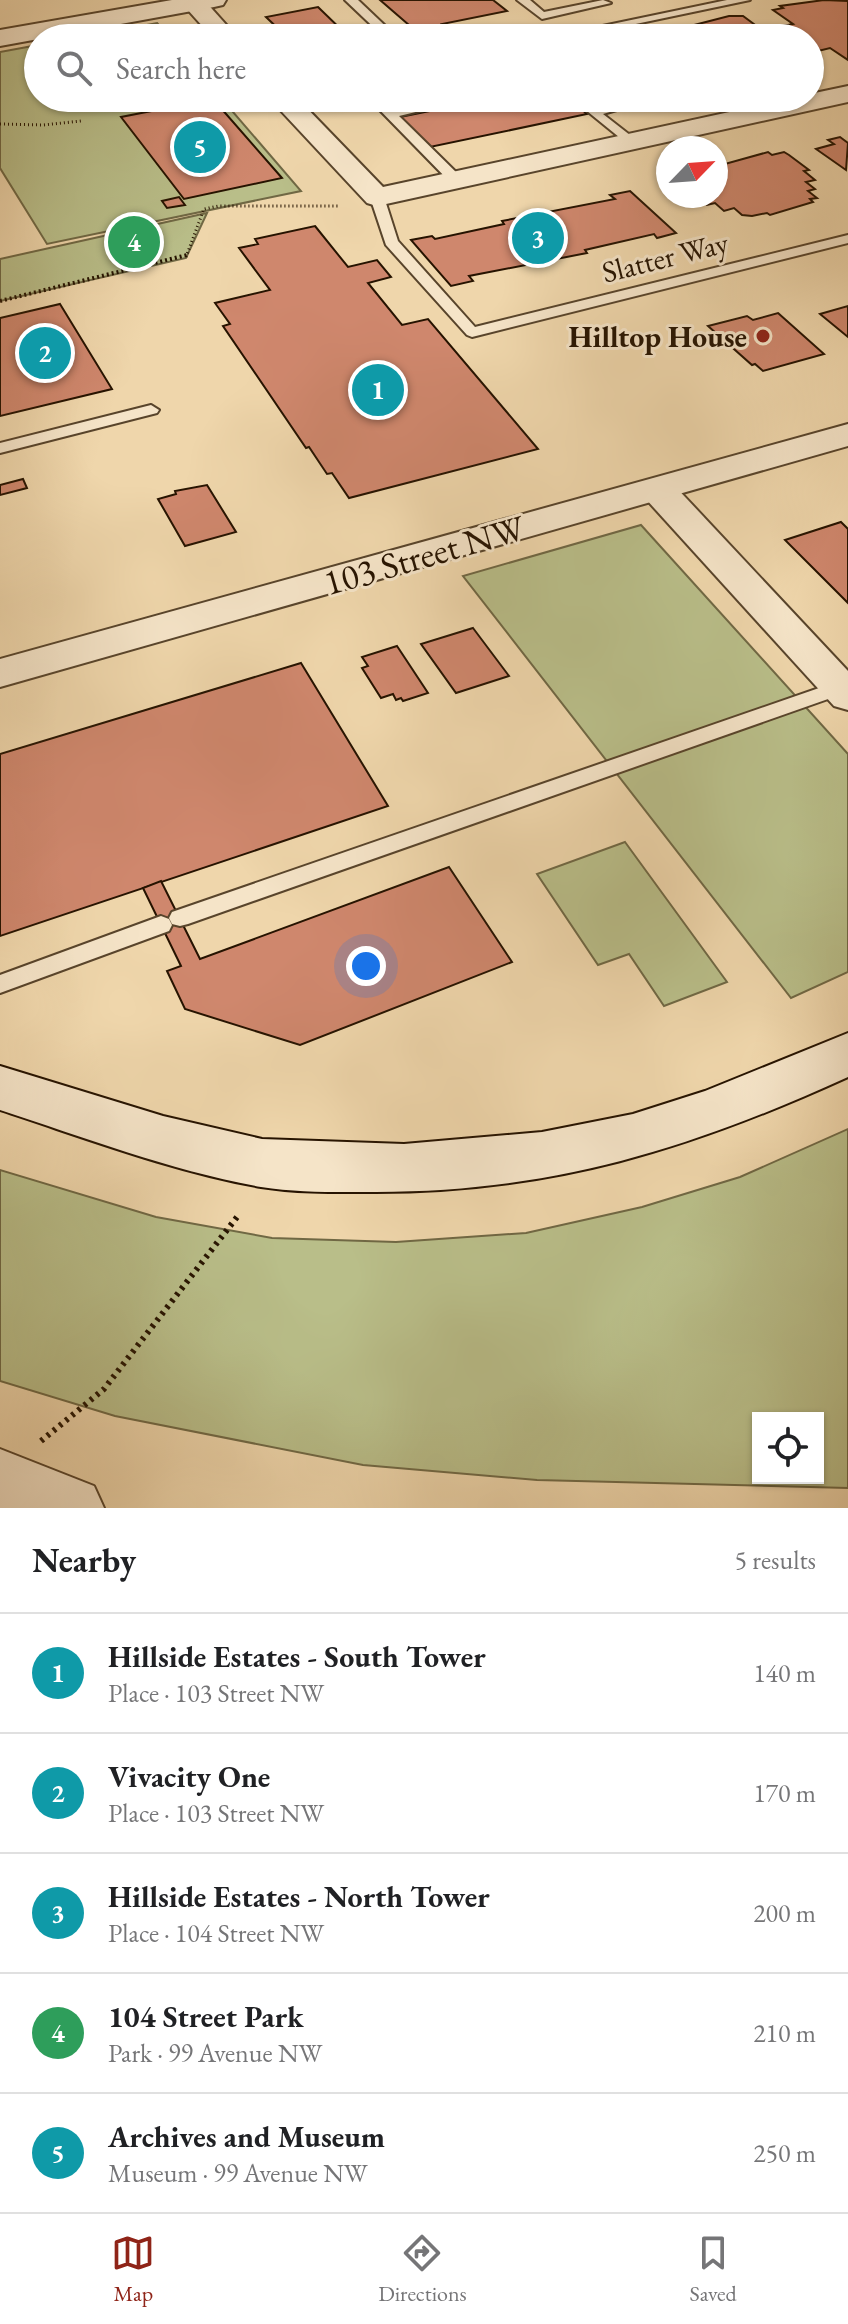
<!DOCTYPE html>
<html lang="en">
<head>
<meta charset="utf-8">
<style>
  body { margin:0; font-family:"EB Garamond",serif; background:#f2f2f2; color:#202124 }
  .controls { position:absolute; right:24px; bottom:24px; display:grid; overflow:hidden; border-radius:0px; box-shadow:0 2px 6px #0004 }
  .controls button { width:72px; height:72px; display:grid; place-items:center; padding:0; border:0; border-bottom:2px solid #e0e0e0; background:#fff; color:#202124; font:40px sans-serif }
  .compass { position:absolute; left:656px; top:136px; width:72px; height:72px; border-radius:50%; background:#fff; box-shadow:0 2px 6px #0004; rotate:65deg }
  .you { position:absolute; left:366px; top:966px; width:28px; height:28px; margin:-20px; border:6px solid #fff; border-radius:50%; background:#1a73e8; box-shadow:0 0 0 12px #1a73e833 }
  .badge { display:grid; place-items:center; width:52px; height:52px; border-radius:50%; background:#8f2418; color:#fff; font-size:26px; font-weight:700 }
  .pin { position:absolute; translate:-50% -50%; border:4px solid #fff; box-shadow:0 2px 8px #0006 }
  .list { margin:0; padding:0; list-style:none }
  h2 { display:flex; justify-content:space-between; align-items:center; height:104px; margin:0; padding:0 32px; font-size:34px }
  h2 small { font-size:26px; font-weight:400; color:#757577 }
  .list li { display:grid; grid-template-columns:52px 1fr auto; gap:24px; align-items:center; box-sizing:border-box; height:120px; padding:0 32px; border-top:2px solid #e0e0e0 }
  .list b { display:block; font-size:30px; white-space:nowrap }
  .list p { margin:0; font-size:26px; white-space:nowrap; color:#757577 }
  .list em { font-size:26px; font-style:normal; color:#757577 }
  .icon { flex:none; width:44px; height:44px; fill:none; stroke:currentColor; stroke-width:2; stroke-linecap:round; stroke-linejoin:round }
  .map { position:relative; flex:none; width:848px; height:1508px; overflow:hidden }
  .search { position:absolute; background:#fff; box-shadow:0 2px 6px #0004; left:24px; right:24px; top:24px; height:88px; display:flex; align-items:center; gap:20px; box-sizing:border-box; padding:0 28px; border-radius:44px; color:#757577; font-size:30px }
  .sheet { height:704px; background:#fff }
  nav { display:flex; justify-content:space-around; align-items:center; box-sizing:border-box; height:112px; border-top:2px solid #e0e0e0; background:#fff; font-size:22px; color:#757577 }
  nav a { display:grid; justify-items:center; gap:4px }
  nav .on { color:#8f2418 }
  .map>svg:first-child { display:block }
  .green { fill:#b9be89; stroke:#706844; stroke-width:2; fill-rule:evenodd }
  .building { fill:#cf876d; stroke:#261300; stroke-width:2 }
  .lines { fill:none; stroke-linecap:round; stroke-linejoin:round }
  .service-casing { stroke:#58442b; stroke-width:4 }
  .minor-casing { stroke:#58442b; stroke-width:4 }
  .tertiary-casing { stroke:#58442b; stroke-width:4 }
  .secondary-casing { stroke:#261300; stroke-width:4 }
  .path-far2 { stroke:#261300; stroke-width:3; stroke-dasharray:1 3; stroke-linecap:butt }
  .path-far1 { stroke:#261300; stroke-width:4; stroke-dasharray:2 3; stroke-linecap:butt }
  .path { stroke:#261300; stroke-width:6; stroke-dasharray:3 5; stroke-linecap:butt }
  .service { fill:#f5e4c8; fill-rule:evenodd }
  .minor { fill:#f5e4c8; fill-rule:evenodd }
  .tertiary { fill:#f5e4c8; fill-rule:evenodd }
  .secondary { fill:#f5e4c8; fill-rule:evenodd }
  .poi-dot { fill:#8f2418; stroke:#f5e4c8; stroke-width:3 }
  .labels { text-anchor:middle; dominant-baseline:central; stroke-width:6; stroke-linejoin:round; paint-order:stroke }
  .far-street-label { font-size:30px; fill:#261300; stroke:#f5e4c8 }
  .far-poi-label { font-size:30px; font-weight:bold; fill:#261300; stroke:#f5e4c8; text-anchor:end }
  .street-label { font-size:36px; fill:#261300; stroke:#f5e4c8 }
</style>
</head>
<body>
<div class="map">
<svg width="848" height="1508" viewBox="0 0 848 1508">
  <rect width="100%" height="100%" fill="#efd6ab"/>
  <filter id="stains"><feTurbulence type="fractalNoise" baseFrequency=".0025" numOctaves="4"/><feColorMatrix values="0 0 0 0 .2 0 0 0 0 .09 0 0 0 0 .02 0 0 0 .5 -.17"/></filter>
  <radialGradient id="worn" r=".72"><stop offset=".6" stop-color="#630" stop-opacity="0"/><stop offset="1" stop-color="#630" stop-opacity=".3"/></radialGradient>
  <g class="green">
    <path d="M 157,23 L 170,38 L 77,38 Z"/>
    <path d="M 38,45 L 38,98 L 221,98 L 301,191 L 47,244 L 0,168 L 0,52 Z"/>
    <path d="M 207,213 L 186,258 L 0,301 L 0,259 Z"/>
    <path d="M 641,525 L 848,754 L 848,972 L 791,998 L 463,576 Z"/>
    <path d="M 625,842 L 727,982 L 664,1006 L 629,954 L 598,965 L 537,874 Z"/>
    <path d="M 848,1129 L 848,1488 L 537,1480 L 363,1465 L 115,1416 L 0,1381 L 0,1170 L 156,1217 L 272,1238 L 396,1242 L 526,1233 L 642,1207 L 740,1177 ZM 758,1418 L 818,1418 L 818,1478 L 758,1478 Z"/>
  </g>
  <g class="building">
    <path d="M 380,0 L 493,0 L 507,11 L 442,24 L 458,38 L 424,38 Z"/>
    <path d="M 824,0 L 848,1 L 848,60 L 830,48 L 810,53 L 810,38 L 675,38 L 678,36 L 671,31 L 729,16 L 743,16 L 762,30 L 793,24 L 773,10 L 783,8 L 780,6 Z"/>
    <path d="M 318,7 L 350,38 L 288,38 L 266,17 Z"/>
    <path d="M 494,98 L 568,98 L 587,114 L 430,147 L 400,117 Z"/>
    <path d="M 213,99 L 282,178 L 184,199 L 121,117 Z"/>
    <path d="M 840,137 L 848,143 L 846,170 L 816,149 L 834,144 L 828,140 Z"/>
    <path d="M 768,152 L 772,155 L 784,152 L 789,155 L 809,170 L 804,171 L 815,180 L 806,182 L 815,189 L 808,191 L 817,198 L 810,199 L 813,202 L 770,215 L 767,213 L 752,216 L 742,215 L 734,208 L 724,211 L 715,203 L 707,205 L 697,196 L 686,196 L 716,196 L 716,160 L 725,164 Z"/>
    <path d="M 630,191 L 676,233 L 657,238 L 654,234 L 585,250 L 587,253 L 469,276 L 473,281 L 451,286 L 411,240 L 432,236 L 435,239 L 504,224 L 502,221 L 615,199 L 610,195 Z"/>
    <path d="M 179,197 L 185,205 L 167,208 L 162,201 Z"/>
    <path d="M 315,226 L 348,267 L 377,260 L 391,277 L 368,283 L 402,325 L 428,319 L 538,449 L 349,498 L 332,473 L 327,474 L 309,447 L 306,448 L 223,326 L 230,324 L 215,303 L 270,290 L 239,248 L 258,244 L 255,239 Z"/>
    <path d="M 60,304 L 112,389 L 0,416 L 0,318 Z"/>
    <path d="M 848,306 L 848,337 L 820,314 Z"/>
    <path d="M 778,313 L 824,354 L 763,371 L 755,364 L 752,365 L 708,326 L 747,316 L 753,320 Z"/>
    <path d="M 23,479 L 27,488 L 0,495 L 0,485 Z"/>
    <path d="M 207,485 L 236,532 L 185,546 L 158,499 L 176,494 L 175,491 Z"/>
    <path d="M 841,522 L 848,529 L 848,603 L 785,540 Z"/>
    <path d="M 473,628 L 509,676 L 456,693 L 421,644 Z"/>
    <path d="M 397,646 L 428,693 L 403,701 L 401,698 L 396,700 L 393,694 L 381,698 L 362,668 L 368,666 L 362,657 Z"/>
    <path d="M 301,663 L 388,806 L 0,936 L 0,754 Z"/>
    <path d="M 449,867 L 512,962 L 300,1045 L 185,1009 L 167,971 L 181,966 L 143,888 L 161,881 L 200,959 Z"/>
  </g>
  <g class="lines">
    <defs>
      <g id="service">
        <path d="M 345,0 L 358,0 L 398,38 L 385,38 Z"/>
        <path d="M 517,0 L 530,0 L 544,12 L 603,0 L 611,3 L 542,19 Z"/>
        <path d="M 727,0 L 750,0 L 569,38 L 545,38 Z"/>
        <path d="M 368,98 L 381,98 L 393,110 L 450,98 L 474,98 L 399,116 L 462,178 L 462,184 L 452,184 Z"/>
        <path d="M 571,98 L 585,98 L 596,108 L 637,98 L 651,100 L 603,114 L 635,139 L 636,142 L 630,146 Z"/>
        <path d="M 372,194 L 384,197 L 398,241 L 475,327 L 848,235 L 848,243 L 472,337 L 467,335 L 386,245 L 370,197 Z"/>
        <path d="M 151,405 L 159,410 L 157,413 L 0,453 L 0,443 Z"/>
        <path d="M 848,678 L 848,692 L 188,924 L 180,926 L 172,924 L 169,918 L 172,912 Z"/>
        <path d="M 161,916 L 169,919 L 172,925 L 169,931 L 0,993 L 0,975 Z"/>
      </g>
      <g id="minor">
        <path d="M 179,0 L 204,0 L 238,38 L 213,38 Z"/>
        <path d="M 848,86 L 848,102 L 377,206 L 367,203 L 269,98 L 297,98 L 383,187 L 794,98 L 810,98 L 810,94 Z"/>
        <path d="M 658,479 L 671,482 L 848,671 L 848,710 L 834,706 L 645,498 L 640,490 L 645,482 Z"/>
      </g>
      <g id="tertiary">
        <path d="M 172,0 L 226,0 L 223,5 L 214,7 L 0,46 L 0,30 Z"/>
        <path d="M 848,424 L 848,446 L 0,687 L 0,659 Z"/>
        <path d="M 0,1449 L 94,1486 L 104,1508 L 0,1508 Z"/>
      </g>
      <path id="secondary" d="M 848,1033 L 848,1077 C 690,1149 552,1192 376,1192 C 338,1192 299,1193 261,1187 C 172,1171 86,1138 0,1110 L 0,1066 L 163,1116 L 262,1139 L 404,1144 L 542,1132 L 633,1114 L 705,1091 Z"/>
    </defs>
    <use href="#service" class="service-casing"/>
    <use href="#minor" class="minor-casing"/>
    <use href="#tertiary" class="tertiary-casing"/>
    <use href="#secondary" class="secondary-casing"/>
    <g class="path-far2">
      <path d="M 0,124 L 43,125 L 81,121"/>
      <path d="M 186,257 L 204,209 L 219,206 L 340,206"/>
    </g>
    <path class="path-far1" d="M 0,301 L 187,255"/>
    <path class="path" d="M 41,1441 L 104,1389 L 237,1217"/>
    <use href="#service" class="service"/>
    <use href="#minor" class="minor"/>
    <use href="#tertiary" class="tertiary"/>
    <use href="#secondary" class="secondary"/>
  </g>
  <circle class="poi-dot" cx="763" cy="336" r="8"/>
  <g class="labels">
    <g class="far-street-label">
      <text transform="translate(665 257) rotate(-14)">Slatter Way</text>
    </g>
    <g class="far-poi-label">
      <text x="747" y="336">Hilltop House</text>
    </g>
    <g class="street-label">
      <text transform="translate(424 555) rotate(-16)">103 Street NW</text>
    </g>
  </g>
  <rect width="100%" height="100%" filter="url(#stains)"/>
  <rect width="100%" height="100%" fill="url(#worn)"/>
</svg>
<div class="controls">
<button><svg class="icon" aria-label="locate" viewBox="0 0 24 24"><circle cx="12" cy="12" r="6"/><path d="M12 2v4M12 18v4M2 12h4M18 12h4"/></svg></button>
</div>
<svg class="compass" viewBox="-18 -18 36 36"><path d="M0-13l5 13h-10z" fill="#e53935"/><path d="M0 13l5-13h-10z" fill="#757577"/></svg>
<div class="you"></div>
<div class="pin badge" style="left:378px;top:390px;background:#0f9aa8">1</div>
<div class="pin badge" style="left:45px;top:353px;background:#0f9aa8">2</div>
<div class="pin badge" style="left:538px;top:238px;background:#0f9aa8">3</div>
<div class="pin badge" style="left:134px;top:242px;background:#2e9e5b">4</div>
<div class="pin badge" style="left:200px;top:147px;background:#0f9aa8">5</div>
<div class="search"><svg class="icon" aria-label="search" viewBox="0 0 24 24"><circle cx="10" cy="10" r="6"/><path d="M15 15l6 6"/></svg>Search here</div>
</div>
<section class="sheet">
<h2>Nearby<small>5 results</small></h2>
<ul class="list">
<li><span class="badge" style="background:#0f9aa8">1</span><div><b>Hillside Estates - South Tower</b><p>Place · 103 Street NW</p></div><em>140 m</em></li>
<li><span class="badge" style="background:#0f9aa8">2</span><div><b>Vivacity One</b><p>Place · 103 Street NW</p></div><em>170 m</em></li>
<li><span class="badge" style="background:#0f9aa8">3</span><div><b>Hillside Estates - North Tower</b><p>Place · 104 Street NW</p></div><em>200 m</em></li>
<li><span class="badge" style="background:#2e9e5b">4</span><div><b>104 Street Park</b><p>Park · 99 Avenue NW</p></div><em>210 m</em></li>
<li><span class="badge" style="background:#0f9aa8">5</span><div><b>Archives and Museum</b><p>Museum · 99 Avenue NW</p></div><em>250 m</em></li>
</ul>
</section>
<nav>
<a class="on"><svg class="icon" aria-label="map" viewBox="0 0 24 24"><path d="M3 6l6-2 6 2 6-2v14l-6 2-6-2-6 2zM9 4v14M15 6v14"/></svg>Map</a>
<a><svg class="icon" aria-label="directions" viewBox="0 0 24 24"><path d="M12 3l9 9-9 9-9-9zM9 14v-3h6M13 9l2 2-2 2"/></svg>Directions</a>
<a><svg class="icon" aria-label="saved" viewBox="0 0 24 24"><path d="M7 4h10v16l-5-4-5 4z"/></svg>Saved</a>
</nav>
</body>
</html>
